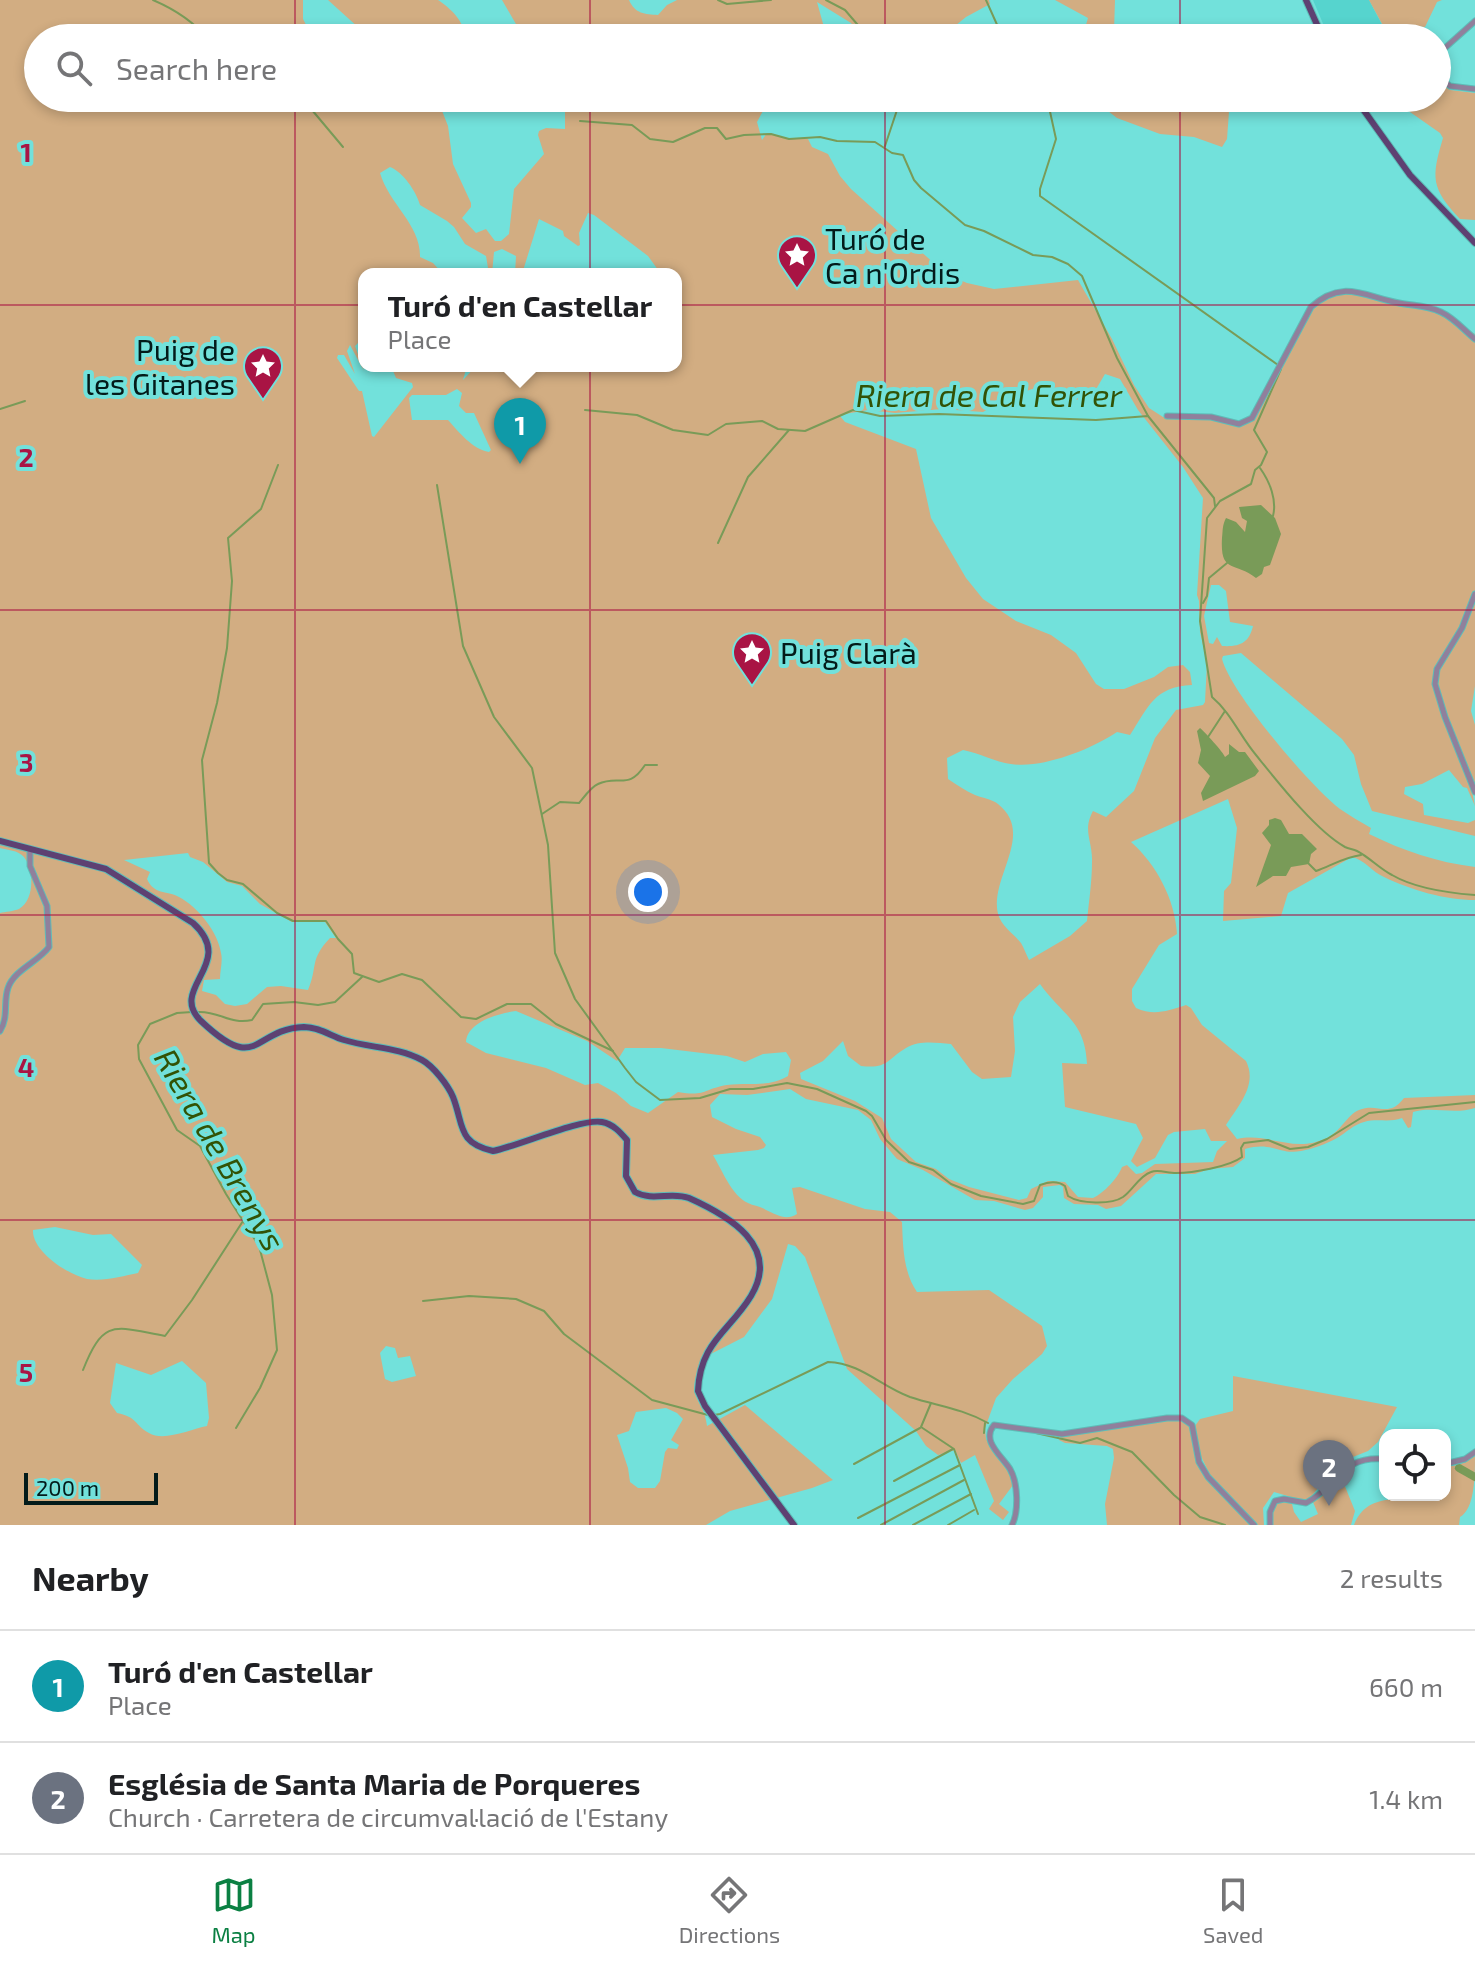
<!DOCTYPE html>
<html lang="en">
<head>
<meta charset="utf-8">
<style>
  body { margin:0; font-family:"Exo 2",sans-serif; background:#f2f2f2; color:#202124 }
  .controls { position:absolute; right:24px; bottom:24px; display:grid; overflow:hidden; border-radius:16px; box-shadow:0 4px 12px #0003 }
  .controls button { width:72px; height:72px; display:grid; place-items:center; padding:0; border:0; border-bottom:2px solid #e0e0e0; background:#fff; color:#202124; font:40px sans-serif }
  .scale { position:absolute; left:24px; bottom:20px; width:134px; box-sizing:border-box; padding-left:8px; border:4px solid #031b1a; border-top:0; font-size:22px; line-height:28px; white-space:nowrap; color:#031b1a; -webkit-text-stroke:6px #72e1db; paint-order:stroke }
  .you { position:absolute; left:648px; top:892px; width:28px; height:28px; margin:-20px; border:6px solid #fff; border-radius:50%; background:#1a73e8; box-shadow:0 0 0 12px #1a73e833 }
  .badge { display:grid; place-items:center; width:52px; height:52px; border-radius:50%; background:#0b8043; color:#fff; font-size:26px; font-weight:700 }
  .pin { position:absolute; translate:-50% -66px; filter:drop-shadow(0 2px 4px #0008) }
  .pin::after { content:''; position:absolute; top:42px; width:28px; height:24px; background:inherit; clip-path:polygon(0 0,100% 0,50% 100%) }
  .popup { position:absolute; left:358px; top:268px; width:324px; height:104px; box-sizing:border-box; display:grid; place-content:center; border-radius:16px; background:#fff; filter:drop-shadow(0 2px 6px #0005); font-size:26px; white-space:nowrap; color:#757577 }
  .popup b { font-size:30px; color:#202124 }
  .popup::after { content:''; position:absolute; left:50%; top:100%; margin-left:-16px; border:16px solid transparent; border-top-color:#fff }
  .list { margin:0; padding:0; list-style:none }
  h2 { display:flex; justify-content:space-between; align-items:center; height:104px; margin:0; padding:0 32px; font-size:34px }
  h2 small { font-size:26px; font-weight:400; color:#757577 }
  .list li { display:grid; grid-template-columns:52px 1fr auto; gap:24px; align-items:center; box-sizing:border-box; height:112px; padding:0 32px; border-top:2px solid #e0e0e0 }
  .list b { display:block; font-size:30px; white-space:nowrap }
  .list p { margin:0; font-size:26px; white-space:nowrap; color:#757577 }
  .list em { font-size:26px; font-style:normal; color:#757577 }
  .icon { flex:none; width:44px; height:44px; fill:none; stroke:currentColor; stroke-width:2; stroke-linecap:round; stroke-linejoin:round }
  .map { position:relative; flex:none; width:1475px; height:1525px; overflow:hidden }
  .search { position:absolute; background:#fff; box-shadow:0 4px 12px #0003; left:24px; right:24px; top:24px; height:88px; display:flex; align-items:center; gap:20px; box-sizing:border-box; padding:0 28px; border-radius:44px; color:#757577; font-size:30px }
  .sheet { height:328px; background:#fff }
  nav { display:flex; justify-content:space-around; align-items:center; box-sizing:border-box; height:112px; border-top:2px solid #e0e0e0; background:#fff; font-size:22px; color:#757577 }
  nav a { display:grid; justify-items:center; gap:4px }
  nav .on { color:#0b8043 }
  .map>svg:first-child { display:block }
  .built { fill:#56d4ce }
  .green { fill:#d2ad82; fill-rule:evenodd }
  .water { fill:#799b58 }
  .lines { fill:none; stroke-linecap:round; stroke-linejoin:round }
  .stream { stroke:#799b58; stroke-width:2 }
  .river { stroke:#799b58; stroke-width:8 }
  .minor-casing { stroke:#5ebdb8; stroke-width:7 }
  .major-casing { stroke:#5ebdb8; stroke-width:8 }
  .minor { stroke:#90809c; stroke-width:5 }
  .major { stroke:#5e4172; stroke-width:6 }
  .grid { fill:none; stroke:#a91444; stroke-width:2; stroke-opacity:0.55 }
  .labels { text-anchor:middle; dominant-baseline:central; stroke-width:8; stroke-linejoin:round; paint-order:stroke }
  .poi-label { font-size:30px; fill:#031b1a; stroke:#72e1db; text-anchor:start }
  .water-label { font-size:32px; font-style:italic; fill:#325205; stroke:#72e1db }
  .grid-label { font-size:26px; text-anchor:middle; font-weight:bold; fill:#a91444; stroke:#72e1db; stroke-width:8; stroke-linejoin:round; paint-order:stroke }
</style>
</head>
<body>
<div class="map">
<svg width="1475" height="1525" viewBox="0 0 1475 1525">
  <rect width="100%" height="100%" fill="#72e1db"/>
  <path class="built" d="M 1313,0 L 1369,0 L 1387,34 L 1380,36 L 1360,26 L 1346,25 L 1327,33 Z"/>
  <g class="green">
    <path d="M 0,0 L 303,0 L 303,19 L 313,38 L 38,38 L 38,98 L 437,98 L 448,126 L 453,164 L 471,203 L 471,207 L 462,218 L 476,233 L 486,229 L 495,241 L 501,241 L 509,234 L 514,189 L 544,154 L 538,135 L 539,131 L 546,128 L 565,129 L 565,106 L 561,98 L 770,98 L 757,122 L 762,140 L 767,133 L 791,139 L 808,139 L 812,147 L 828,154 L 840,176 L 851,189 L 946,274 L 967,283 L 994,289 L 1078,280 L 1112,339 L 1134,385 L 1149,408 L 1163,417 L 1218,419 L 1244,423 L 1256,418 C 1265,396 1300,319 1316,306 C 1328,297 1342,293 1357,292 L 1426,306 L 1475,334 L 1475,686 L 1471,711 L 1475,725 L 1475,791 L 1472,791 L 1475,806 L 1467,788 L 1463,787 L 1449,770 L 1422,784 L 1405,787 L 1404,794 L 1423,804 L 1424,815 L 1468,823 L 1475,820 L 1475,836 L 1372,811 L 1361,784 L 1354,755 L 1342,739 L 1241,653 L 1223,656 L 1222,659 C 1231,693 1310,786 1340,809 C 1350,816 1361,822 1371,828 L 1369,834 C 1404,851 1436,862 1475,867 L 1475,900 C 1445,900 1411,890 1384,877 C 1372,872 1365,860 1352,857 L 1288,893 L 1281,916 L 1223,921 L 1224,891 L 1231,883 L 1237,828 L 1228,799 L 1131,842 C 1156,864 1175,899 1177,934 L 1159,945 L 1132,989 L 1132,1001 L 1136,1008 C 1154,1016 1167,1011 1186,1005 L 1191,1008 L 1202,1025 L 1246,1061 C 1258,1085 1238,1106 1226,1125 L 1237,1139 C 1270,1132 1293,1154 1327,1138 C 1341,1131 1347,1115 1359,1110 C 1378,1102 1388,1119 1404,1098 L 1475,1095 L 1475,1108 C 1454,1115 1432,1106 1413,1112 L 1411,1127 L 1408,1128 L 1402,1118 C 1389,1123 1377,1118 1364,1122 C 1353,1125 1347,1132 1337,1138 C 1326,1144 1313,1149 1301,1151 C 1279,1155 1272,1141 1245,1149 L 1245,1158 L 1233,1167 L 1209,1169 L 1195,1174 L 1156,1174 L 1121,1206 L 1106,1209 L 1098,1205 L 1074,1204 L 1064,1198 L 1063,1187 L 1060,1185 L 1043,1187 L 1043,1197 L 1033,1208 L 1025,1210 L 994,1201 L 975,1200 L 923,1170 L 897,1159 L 880,1139 L 871,1120 L 858,1110 L 806,1099 L 790,1089 L 747,1095 L 720,1094 L 710,1105 L 712,1117 L 736,1129 L 760,1137 L 766,1145 L 764,1148 L 758,1150 L 713,1155 C 722,1170 732,1196 748,1203 C 754,1206 760,1206 766,1210 C 777,1215 786,1221 797,1214 L 792,1188 L 800,1187 L 865,1209 L 890,1212 L 902,1222 C 903,1245 903,1272 917,1292 L 989,1290 L 1042,1326 L 1047,1346 L 1042,1354 L 1013,1379 L 996,1398 L 985,1428 L 986,1439 L 1008,1470 L 1013,1485 L 999,1504 L 1009,1512 L 1003,1520 L 989,1509 L 994,1501 L 975,1455 L 961,1463 L 955,1450 L 938,1455 L 926,1446 L 916,1431 L 847,1369 L 805,1257 L 795,1246 L 788,1244 L 772,1299 L 744,1337 L 701,1359 C 699,1369 692,1383 695,1394 C 700,1407 705,1410 707,1426 L 745,1405 L 833,1480 L 812,1488 L 730,1511 L 706,1525 L 0,1525 L 0,913 C 5,912 14,911 19,909 C 35,900 34,870 24,857 C 18,850 7,850 0,848 ZM 390,167 C 403,172 416,191 420,205 L 447,221 L 454,227 L 465,244 L 486,256 L 489,274 L 492,274 L 494,252 L 502,249 L 516,256 L 515,274 L 522,274 L 539,219 L 563,231 L 564,236 L 578,246 L 580,245 L 579,233 L 588,213 L 594,215 L 648,256 L 661,274 L 676,274 L 676,366 L 476,366 L 463,380 L 467,366 L 391,366 L 396,378 L 412,383 L 413,387 L 374,437 L 372,436 L 362,391 L 359,391 L 337,358 L 338,355 L 344,355 L 355,374 L 347,351 L 350,345 L 364,371 L 355,346 L 358,343 L 364,343 L 364,274 L 443,274 L 433,263 L 420,257 C 421,225 389,204 380,173 ZM 1105,374 L 1120,379 L 1138,410 L 1183,467 L 1203,498 L 1197,595 L 1199,601 L 1200,632 L 1207,663 L 1205,702 L 1203,705 L 1176,710 L 1155,738 L 1134,791 L 1106,817 L 1093,811 C 1082,831 1093,841 1092,862 C 1092,881 1089,901 1087,921 L 1070,936 L 1029,960 C 1026,954 1024,948 1021,943 C 1013,933 1002,927 998,914 C 989,878 1036,834 998,804 C 992,799 982,798 975,795 C 966,791 957,785 948,779 L 947,758 L 963,750 C 980,753 995,762 1011,764 C 1042,769 1092,749 1117,732 L 1130,735 C 1149,706 1154,687 1192,685 L 1190,672 L 1183,665 L 1168,667 L 1154,677 L 1124,689 L 1104,689 L 1096,684 L 1076,653 L 1051,635 L 1016,621 L 983,599 L 966,578 L 931,518 L 916,449 L 845,422 L 839,415 L 868,410 L 895,413 L 942,409 L 983,412 L 1005,399 L 1032,389 L 1079,400 L 1095,391 ZM 457,389 L 462,393 L 459,406 L 466,413 L 474,413 L 491,450 L 489,452 C 472,449 459,432 448,420 L 412,420 L 409,398 L 412,395 L 446,395 ZM 1211,585 L 1219,585 L 1226,591 L 1230,622 L 1253,626 C 1249,643 1240,647 1222,646 L 1217,637 L 1213,644 L 1209,643 L 1204,616 ZM 188,853 L 190,857 L 203,862 L 227,882 L 242,886 L 260,904 L 292,922 L 319,920 L 325,922 L 336,938 L 330,938 C 309,960 318,967 308,990 L 281,986 L 267,987 L 247,1004 L 235,1006 L 225,1004 L 216,995 L 202,991 L 204,980 L 220,979 C 220,970 223,961 221,953 C 218,932 198,907 179,897 C 166,890 154,895 147,879 L 150,872 L 124,860 ZM 1040,984 C 1063,1016 1085,1021 1087,1064 L 1062,1063 L 1065,1107 L 1136,1124 L 1143,1138 L 1131,1161 L 1137,1167 L 1155,1158 L 1168,1135 L 1174,1132 L 1205,1129 L 1211,1141 L 1227,1141 L 1217,1151 L 1213,1162 L 1155,1164 L 1142,1173 L 1136,1174 L 1127,1165 L 1122,1167 C 1118,1178 1104,1193 1093,1198 L 1078,1197 L 1065,1182 L 1048,1181 L 1031,1189 L 1027,1198 L 1019,1200 L 969,1187 L 949,1179 L 936,1169 L 916,1162 L 891,1139 L 882,1118 L 855,1101 L 801,1079 L 800,1073 L 823,1061 L 843,1041 L 848,1056 L 861,1066 C 888,1069 886,1060 906,1048 C 920,1040 936,1043 951,1044 L 972,1072 L 982,1079 L 1011,1077 L 1015,1051 L 1013,1017 L 1020,1002 ZM 516,1011 L 587,1041 L 617,1061 L 625,1048 L 661,1048 L 727,1056 L 745,1062 L 763,1054 L 786,1052 L 791,1060 L 788,1076 C 768,1088 748,1082 727,1085 C 703,1089 706,1097 678,1092 L 648,1113 L 631,1106 L 616,1093 L 598,1083 L 585,1085 L 546,1068 L 486,1053 L 466,1042 C 467,1022 499,1013 516,1011 ZM 55,1227 L 93,1235 L 111,1234 L 142,1265 L 138,1273 C 123,1276 103,1282 87,1279 C 67,1274 32,1251 33,1230 ZM 386,1346 L 395,1348 L 398,1358 L 410,1356 L 416,1376 L 392,1382 L 385,1379 L 380,1353 ZM 182,1361 L 206,1383 L 209,1418 L 207,1426 C 191,1429 164,1442 149,1433 C 134,1425 138,1417 117,1413 L 110,1403 L 116,1363 L 151,1375 ZM 666,1408 L 677,1413 L 683,1419 L 671,1440 L 679,1445 L 677,1449 L 668,1448 L 665,1452 L 660,1481 L 655,1488 L 638,1488 L 630,1482 L 628,1468 L 617,1435 L 629,1431 L 636,1412 Z"/>
    <path d="M 328,0 L 438,0 C 450,8 466,22 464,38 L 454,38 L 440,26 L 436,31 L 440,38 L 370,38 Z"/>
    <path d="M 502,0 L 629,0 C 635,14 645,14 658,15 L 667,5 L 677,0 L 989,0 L 990,4 L 966,17 L 940,38 L 862,38 L 851,23 L 817,2 L 827,38 L 524,38 Z"/>
    <path d="M 1055,0 L 1115,0 L 1114,31 L 1133,38 L 1082,38 L 1088,18 Z"/>
    <path d="M 1369,0 L 1442,0 L 1437,2 L 1425,27 L 1400,25 L 1388,38 L 1329,38 L 1327,33 C 1353,22 1355,27 1380,36 L 1387,33 Z"/>
    <path d="M 1437,80 L 1450,90 L 1475,93 L 1475,220 L 1460,219 C 1431,188 1431,178 1443,138 L 1440,133 L 1390,98 L 1437,98 Z"/>
    <path d="M 1082,98 L 1230,98 L 1227,139 L 1222,147 L 1194,137 L 1160,134 L 1117,118 L 1095,101 Z"/>
    <path d="M 1233,1376 L 1397,1407 L 1378,1442 L 1368,1451 L 1348,1459 L 1329,1475 L 1309,1499 L 1305,1501 L 1274,1492 L 1263,1508 L 1264,1525 L 1258,1525 L 1210,1475 L 1199,1452 L 1195,1426 L 1200,1419 L 1233,1411 Z"/>
    <path d="M 1167,1419 L 1182,1419 L 1190,1426 L 1197,1462 L 1252,1525 L 1107,1525 L 1105,1504 L 1114,1458 L 1113,1449 L 1107,1446 L 1065,1443 L 1059,1440 L 1061,1436 Z"/>
    <path d="M 1475,1456 C 1475,1475 1475,1509 1460,1517 L 1459,1525 L 1354,1525 C 1365,1495 1396,1498 1423,1501 L 1425,1495 L 1445,1495 L 1445,1467 L 1459,1465 Z"/>
    <path d="M 1338,1481 L 1344,1484 L 1355,1511 L 1351,1525 L 1272,1525 C 1272,1515 1271,1506 1281,1501 L 1292,1504 L 1294,1512 L 1301,1522 L 1318,1514 L 1313,1502 Z"/>
  </g>
  <g class="water">
    <path d="M 1261,505 L 1275,518 L 1281,534 L 1270,565 L 1264,567 L 1262,574 L 1256,578 C 1234,561 1220,574 1222,538 C 1223,530 1222,526 1226,518 L 1236,522 L 1245,532 L 1247,521 L 1242,518 L 1239,507 Z"/>
    <path d="M 1200,728 C 1204,731 1224,753 1225,757 L 1229,754 L 1229,744 L 1239,752 L 1245,752 L 1259,771 L 1255,776 L 1203,801 L 1201,793 L 1210,776 L 1198,763 L 1201,750 L 1197,731 Z"/>
    <path d="M 1275,818 L 1281,820 L 1289,834 L 1302,834 L 1317,849 L 1311,854 L 1309,864 L 1291,867 L 1286,876 L 1273,876 L 1256,887 L 1271,845 L 1262,833 L 1269,825 L 1269,820 Z"/>
  </g>
  <g class="lines">
    <g class="stream">
      <path d="M 153,0 C 174,9 192,20 207,38"/>
      <path d="M 718,0 L 727,4 L 771,0"/>
      <path d="M 826,0 L 845,10 L 869,38"/>
      <path d="M 986,0 L 1003,38"/>
      <path d="M 298,98 L 312,110 L 343,147"/>
      <path d="M 1047,98 L 1056,139 L 1040,189 L 1040,196 L 1278,365"/>
      <path d="M 580,121 L 632,125 L 650,139 L 673,142 L 705,128 L 717,128 L 726,139 L 744,135 L 771,134 L 789,139 L 820,137 L 837,141 L 875,142 L 892,153 L 903,155 L 914,180 L 921,188 L 965,225 L 984,231 L 1033,255 L 1052,257 L 1068,264 L 1082,276 L 1117,358 L 1148,416"/>
      <path d="M 885,146 L 901,98"/>
      <path d="M 1281,369 L 1254,430 L 1267,452 L 1261,465 L 1255,470 L 1251,484 L 1220,501 L 1207,518 L 1200,621 L 1212,697 C 1231,713 1240,736 1256,755 C 1277,781 1316,831 1345,847 C 1349,849 1353,849 1357,851 C 1369,857 1380,869 1392,875 C 1416,889 1448,893 1475,895"/>
      <path d="M 0,409 L 25,401"/>
      <path d="M 585,410 L 637,415 L 673,430 L 708,435 L 726,424 L 762,421 L 778,429 L 805,431 L 853,410 L 880,416 L 939,414 L 1096,420 L 1148,416 L 1214,498 L 1215,506"/>
      <path d="M 278,465 L 261,509 L 228,538 L 232,581 L 227,648 L 217,703 L 202,760 L 209,863 L 218,873 L 227,880 L 243,884 L 277,913 L 293,921 L 326,921 L 338,939 L 352,954 L 354,973 L 379,982 L 402,974 L 422,980 L 461,1017 L 476,1019 L 507,1004 L 531,1004 L 556,1024 L 613,1051"/>
      <path d="M 1260,468 C 1270,482 1277,500 1273,516"/>
      <path d="M 437,485 L 463,646 L 494,717 L 532,768 L 548,845 L 555,953 L 575,999 L 625,1068 L 636,1082 L 660,1100 L 700,1098 L 730,1089 L 753,1089 L 787,1083 L 817,1089 L 866,1111 L 872,1116 L 886,1140 L 909,1162 L 933,1170 L 951,1184 L 981,1196 L 1023,1204 L 1034,1201 L 1040,1185 C 1048,1182 1058,1181 1065,1186 L 1068,1196 C 1080,1204 1111,1205 1123,1197 C 1133,1190 1139,1176 1151,1172 C 1158,1169 1167,1173 1176,1173 C 1192,1173 1229,1167 1242,1157 L 1241,1148 L 1244,1143 L 1268,1140 L 1290,1149 L 1308,1147 L 1327,1139 L 1369,1113 L 1475,1102"/>
      <path d="M 718,543 L 748,477 L 789,430"/>
      <path d="M 1203,603 L 1207,596 L 1209,578 L 1227,563"/>
      <path d="M 1208,737 L 1225,711"/>
      <path d="M 542,814 L 560,802 L 579,803 C 584,797 591,787 598,784 C 619,774 628,791 645,765 L 657,765"/>
      <path d="M 1309,864 L 1316,871 C 1332,865 1345,857 1361,855"/>
      <path d="M 192,1012 L 177,1013 L 150,1024 L 138,1045 L 139,1059 L 177,1130 L 200,1146 L 226,1194 L 259,1246 L 272,1295 L 277,1350 L 260,1388 L 236,1428"/>
      <path d="M 198,1012 C 220,1011 230,1025 252,1020 L 263,1004 L 294,1002 L 318,1005 L 335,1002 L 362,977"/>
      <path d="M 423,1301 L 469,1296 L 516,1299 L 544,1311 L 564,1334 L 652,1400 L 708,1415"/>
      <path d="M 83,1370 C 104,1317 115,1327 165,1336 L 192,1300 L 243,1221"/>
      <path d="M 931,1403 L 921,1427 L 954,1449 L 978,1514"/>
      <path d="M 714,1415 L 720,1414 L 828,1362 C 861,1363 880,1386 910,1397 C 937,1406 961,1408 988,1423"/>
      <path d="M 984,1433 L 985,1423"/>
      <path d="M 1036,1433 L 1080,1443 L 1097,1438 L 1132,1452 L 1174,1495 L 1200,1517 L 1225,1525"/>
      <path d="M 854,1464 L 920,1428"/>
      <path d="M 894,1481 L 953,1449"/>
      <path d="M 858,1518 L 960,1465"/>
      <path d="M 881,1525 L 964,1480"/>
      <path d="M 913,1525 L 971,1494"/>
      <path d="M 948,1525 L 974,1510"/>
    </g>
    <path class="river" d="M 1459,1468 L 1475,1477"/>
    <defs>
      <g id="minor">
        <path d="M 1437,55 L 1475,21"/>
        <path d="M 1437,76 L 1450,86 L 1475,89"/>
        <path d="M 1167,416 L 1211,417 L 1239,424 L 1252,418 L 1311,307 C 1343,278 1365,297 1399,303 C 1414,306 1426,305 1441,312 C 1454,318 1464,330 1475,339"/>
        <path d="M 1475,594 L 1462,628 L 1437,669 L 1435,684 L 1445,717 L 1475,792"/>
        <path d="M 0,1031 C 9,1016 3,1003 8,988 C 14,970 38,962 49,947 L 47,906 L 30,866 L 30,850"/>
        <path d="M 1445,1464 L 1465,1459 L 1475,1452"/>
        <path d="M 1012,1525 C 1019,1511 1018,1483 1010,1469 C 1001,1455 981,1441 994,1425 L 1062,1434 L 1167,1418 L 1182,1418 L 1192,1425 L 1199,1462 L 1208,1477 L 1254,1525"/>
        <path d="M 1270,1525 L 1270,1512 L 1275,1501 L 1284,1499 L 1306,1503 C 1339,1486 1340,1455 1385,1459"/>
      </g>
      <g id="major">
        <path d="M 1306,0 L 1323,38"/>
        <path d="M 1355,98 L 1410,175 L 1475,243"/>
        <path d="M 0,841 L 106,869 L 193,923 C 238,964 167,988 201,1021 C 259,1076 252,1029 304,1027 C 319,1027 331,1036 344,1040 C 370,1048 398,1047 422,1060 C 433,1066 448,1085 453,1097 C 464,1125 457,1143 493,1151 C 518,1146 582,1118 602,1122 C 613,1124 620,1132 627,1140 L 626,1176 L 635,1192 C 653,1202 671,1191 689,1198 C 729,1216 781,1246 751,1296 C 729,1332 700,1342 698,1391 L 705,1406 L 794,1525"/>
      </g>
    </defs>
    <use href="#minor" class="minor-casing"/>
    <use href="#major" class="major-casing"/>
    <use href="#minor" class="minor"/>
    <use href="#major" class="major"/>
  </g>
  <path class="grid" d="M 295,0 L 295,38M 590,0 L 590,38M 885,0 L 885,38M 1180,0 L 1180,38M 295,98 L 295,1525M 590,98 L 590,1525M 885,98 L 885,1525M 1180,98 L 1180,1525M 0,305 L 1475,305M 0,610 L 1475,610M 0,915 L 1475,915M 0,1220 L 1475,1220"/>
  <defs>
    <symbol id="sight-pin" viewBox="-11 -11 22 30"><path d="M0 17L-7.5 6A9.5 9.5 0 1 1 7.5 6Z" fill="#a91444" stroke="#72e1db"/><path d="M0-6L1.8-2.2L6-1.7L2.9 1.2L3.7 5.4L0 3.3L-3.7 5.4L-2.9 1.2L-6-1.7L-1.8-2.2Z" fill="#fff"/></symbol>
  </defs>
  <g fill-rule="evenodd">
    <use href="#sight-pin" x="775" y="233" width="44" height="60"/>
    <use href="#sight-pin" x="241" y="344" width="44" height="60"/>
    <use href="#sight-pin" x="730" y="630" width="44" height="60"/>
  </g>
  <g class="labels">
    <g class="poi-label">
      <text x="825" y="238">Turó de<tspan x="825" dy="34">Ca n'Ordis</tspan></text>
      <text x="235" y="349" text-anchor="end">Puig de<tspan x="235" dy="34">les Gitanes</tspan></text>
      <text x="780" y="652">Puig Clarà</text>
    </g>
    <g class="water-label">
      <text x="989" y="394">Riera de Cal Ferrer</text>
      <text transform="translate(221 1149) rotate(60)">Riera de Brenys</text>
    </g>
  </g>
  <g class="grid-label">
    <text x="26" y="162">1</text>
    <text x="26" y="467">2</text>
    <text x="26" y="772">3</text>
    <text x="26" y="1077">4</text>
    <text x="26" y="1382">5</text>
  </g>
</svg>
<div class="controls">
<button><svg class="icon" aria-label="locate" viewBox="0 0 24 24"><circle cx="12" cy="12" r="6"/><path d="M12 2v4M12 18v4M2 12h4M18 12h4"/></svg></button>
</div>
<div class="scale">200 m</div>
<div class="you"></div>
<div class="pin badge" style="left:520px;top:464px;background:#0f9aa8">1</div>
<div class="popup"><b>Turó d'en Castellar</b>Place</div>
<div class="pin badge" style="left:1329px;top:1506px;background:#6b7280">2</div>
<div class="search"><svg class="icon" aria-label="search" viewBox="0 0 24 24"><circle cx="10" cy="10" r="6"/><path d="M15 15l6 6"/></svg>Search here</div>
</div>
<section class="sheet">
<h2>Nearby<small>2 results</small></h2>
<ul class="list">
<li><span class="badge" style="background:#0f9aa8">1</span><div><b>Turó d'en Castellar</b><p>Place</p></div><em>660 m</em></li>
<li><span class="badge" style="background:#6b7280">2</span><div><b>Església de Santa Maria de Porqueres</b><p>Church · Carretera de circumval·lació de l'Estany</p></div><em>1.4 km</em></li>
</ul>
</section>
<nav>
<a class="on"><svg class="icon" aria-label="map" viewBox="0 0 24 24"><path d="M3 6l6-2 6 2 6-2v14l-6 2-6-2-6 2zM9 4v14M15 6v14"/></svg>Map</a>
<a><svg class="icon" aria-label="directions" viewBox="0 0 24 24"><path d="M12 3l9 9-9 9-9-9zM9 14v-3h6M13 9l2 2-2 2"/></svg>Directions</a>
<a><svg class="icon" aria-label="saved" viewBox="0 0 24 24"><path d="M7 4h10v16l-5-4-5 4z"/></svg>Saved</a>
</nav>
</body>
</html>
